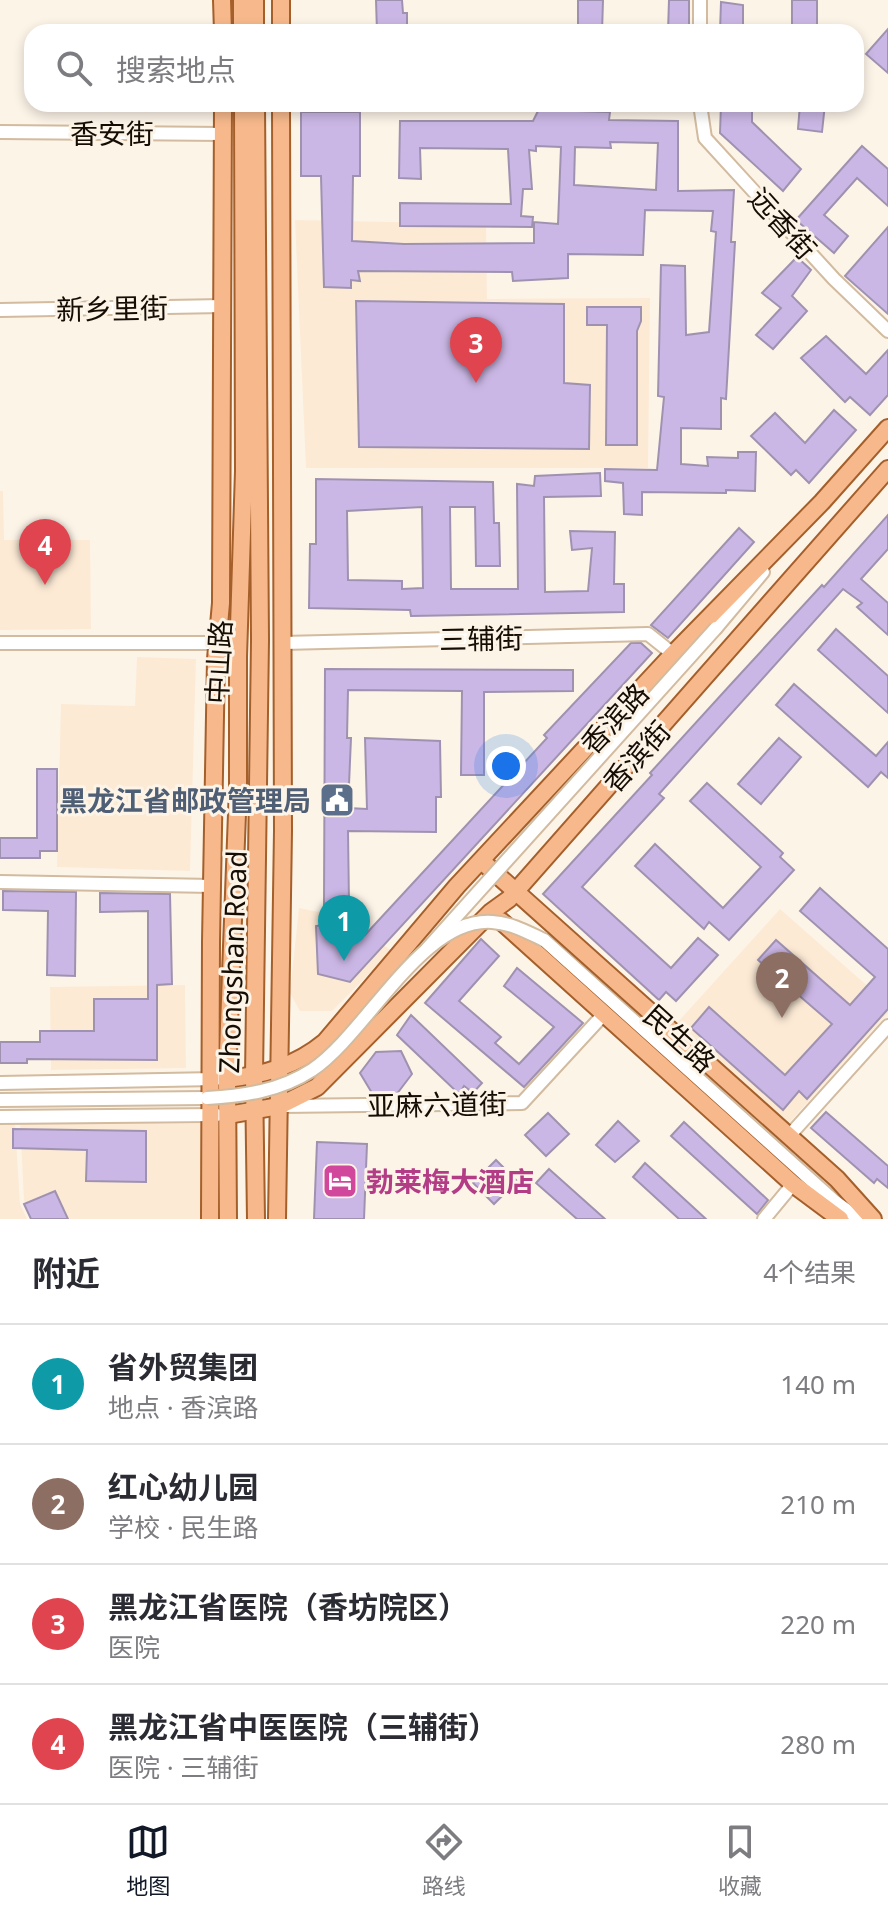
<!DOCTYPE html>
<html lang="zh">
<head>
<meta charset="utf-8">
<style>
  body { margin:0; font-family:"Noto Sans","Noto Sans SC",sans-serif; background:#f2f2f3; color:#2b2b33 }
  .you { position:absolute; left:506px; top:766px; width:28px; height:28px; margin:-20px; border:6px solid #fff; border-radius:50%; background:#1a73e8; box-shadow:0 0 0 12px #1a73e833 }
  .badge { display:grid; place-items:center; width:52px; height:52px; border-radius:50%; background:#111827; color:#fff; font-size:26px; font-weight:700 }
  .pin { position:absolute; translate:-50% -66px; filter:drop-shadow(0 2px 4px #0008) }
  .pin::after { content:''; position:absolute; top:42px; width:28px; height:24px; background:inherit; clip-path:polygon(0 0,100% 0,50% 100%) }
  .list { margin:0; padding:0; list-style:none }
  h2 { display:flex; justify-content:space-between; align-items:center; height:104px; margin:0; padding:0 32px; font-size:34px }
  h2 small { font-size:26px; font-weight:400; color:#7c7c81 }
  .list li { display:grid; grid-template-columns:52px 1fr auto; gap:24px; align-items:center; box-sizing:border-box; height:120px; padding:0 32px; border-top:2px solid #e1e1e2 }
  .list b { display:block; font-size:30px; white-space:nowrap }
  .list p { margin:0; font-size:26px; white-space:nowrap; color:#7c7c81 }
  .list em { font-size:26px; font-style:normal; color:#7c7c81 }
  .icon { flex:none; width:44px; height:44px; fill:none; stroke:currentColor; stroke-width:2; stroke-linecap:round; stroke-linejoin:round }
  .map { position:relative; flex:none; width:888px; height:1219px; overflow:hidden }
  .search { position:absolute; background:#fff; box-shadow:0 4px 12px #0003; left:24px; right:24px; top:24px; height:88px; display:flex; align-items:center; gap:20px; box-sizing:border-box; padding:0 28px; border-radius:24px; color:#7c7c81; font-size:30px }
  .sheet { height:584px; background:#fff }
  nav { display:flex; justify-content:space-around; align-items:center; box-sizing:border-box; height:112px; border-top:2px solid #e1e1e2; background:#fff; font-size:22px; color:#7c7c81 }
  nav a { display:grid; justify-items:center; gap:4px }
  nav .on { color:#111827 }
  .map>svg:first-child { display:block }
  .built { fill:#fcead5 }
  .building { fill:#cbb7e5; stroke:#9f92b0; stroke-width:2; fill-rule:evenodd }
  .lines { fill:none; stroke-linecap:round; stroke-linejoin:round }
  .minor-casing { stroke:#d2bb9f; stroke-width:16 }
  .major-casing { stroke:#a45f2b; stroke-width:20 }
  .minor { stroke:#fff; stroke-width:12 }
  .major { stroke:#f7b98c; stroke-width:16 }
  .minor-bridge-casing { stroke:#d2bb9f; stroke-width:16; stroke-linecap:butt }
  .minor-bridge { stroke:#fff; stroke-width:12 }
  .labels { text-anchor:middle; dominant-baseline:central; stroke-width:6; stroke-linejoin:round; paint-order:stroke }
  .street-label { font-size:28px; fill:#150d04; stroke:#fdf4e8 }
  .service-label { font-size:28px; font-weight:bold; fill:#4e5e75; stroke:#fdf4e8; text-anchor:end }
  .hotel-label { font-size:28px; font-weight:bold; fill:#b23c85; stroke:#fdf4e8; text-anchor:start }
</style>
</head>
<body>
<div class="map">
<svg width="888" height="1219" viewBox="0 0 888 1219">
  <rect width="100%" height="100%" fill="#fdf4e8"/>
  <g class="built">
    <path d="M 295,220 L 486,224 L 487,299 L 650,298 L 648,468 L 306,468 Z"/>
    <path d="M 0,491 L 3,491 L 4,540 L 90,540 L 91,629 L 0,630 Z"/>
    <path d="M 137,657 L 196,659 L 190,871 L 57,867 L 61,704 L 135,706 Z"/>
    <path d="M 299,908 L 343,917 L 392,951 L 332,1011 L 300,1011 L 290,993 Z"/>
    <path d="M 780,909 L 888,1004 L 888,1013 L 788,1124 L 677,1023 Z"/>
    <path d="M 185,985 L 186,1068 L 51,1070 L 50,987 Z"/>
    <path d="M 20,1122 L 201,1124 L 201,1219 L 33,1219 L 24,1200 Z"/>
    <path d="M 0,1123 L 15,1123 L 20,1204 L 27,1219 L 0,1219 Z"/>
  </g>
  <g class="building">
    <path d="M 376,0 L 402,0 L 403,13 L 407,13 L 407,30 L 377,32 Z"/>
    <path d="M 578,0 L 603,0 L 602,32 L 578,32 Z"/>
    <path d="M 669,0 L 689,0 L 689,32 L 668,32 Z"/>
    <rect x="792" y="0" width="25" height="32"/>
    <path d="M 721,2 L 743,5 L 743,32 L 720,32 Z"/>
    <path d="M 888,29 L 888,73 L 866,54 Z"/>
    <path d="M 721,104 L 752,104 L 752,122 L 801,169 L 783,191 L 720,133 Z"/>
    <path d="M 800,104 L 825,104 L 822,132 L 798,129 Z"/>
    <path d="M 543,110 L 610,112 L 609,120 L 678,121 L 678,191 L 734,190 L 731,242 L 735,242 L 726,399 L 721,398 L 721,429 L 681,428 L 681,464 L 708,466 L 707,457 L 738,458 L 738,452 L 756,452 L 755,491 L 726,490 L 726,493 L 642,492 L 642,515 L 624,514 L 623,483 L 605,481 L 605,469 L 657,470 L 664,397 L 658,396 L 661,265 L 685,266 L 686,335 L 709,332 L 716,232 L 711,231 L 713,211 L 645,210 L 643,255 L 568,254 L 568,278 L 513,281 L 512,272 L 358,271 L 360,281 L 351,280 L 351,288 L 324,287 L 321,176 L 301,176 L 301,112 L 360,112 L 360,176 L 353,176 L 352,241 L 404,244 L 534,243 L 534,222 L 558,224 L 561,147 L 536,146 L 536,151 L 529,150 L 532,189 L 523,189 L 521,216 L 533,217 L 532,227 L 400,226 L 400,203 L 511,204 L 508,149 L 420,148 L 421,179 L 399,178 L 400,121 L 533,121 L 538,111 ZM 610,142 L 658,143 L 656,190 L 574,185 L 575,147 L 611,148 Z"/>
    <path d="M 862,146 L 888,169 L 888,206 L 857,178 L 824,215 L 848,236 L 834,253 L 796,220 Z"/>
    <path d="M 888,227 L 888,314 L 845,276 Z"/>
    <path d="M 797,257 L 811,270 L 792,296 L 807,311 L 773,349 L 756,335 L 781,308 L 762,293 Z"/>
    <path d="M 356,301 L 564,304 L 564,383 L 590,385 L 589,449 L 359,447 Z"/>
    <path d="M 587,307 L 641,307 L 641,321 L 637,331 L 637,445 L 606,445 L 607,325 L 587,325 Z"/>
    <path d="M 826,336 L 866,374 L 888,350 L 888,395 L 870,415 L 850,397 L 845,402 L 801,358 Z"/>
    <path d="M 834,410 L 856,430 L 809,483 L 796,470 L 791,475 L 751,436 L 775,413 L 805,443 Z"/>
    <path d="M 600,473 L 601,496 L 544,497 L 545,592 L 588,591 L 592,548 L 572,550 L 570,531 L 615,532 L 614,584 L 624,584 L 624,612 L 411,616 L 410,610 L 309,608 L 310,544 L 316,544 L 316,479 L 493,482 L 494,523 L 499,523 L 500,566 L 476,566 L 475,507 L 450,507 L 451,589 L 518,589 L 517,484 L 534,486 L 535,476 ZM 422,507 L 423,588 L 402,589 L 402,581 L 348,580 L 347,511 Z"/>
    <path d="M 888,515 L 888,549 L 861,579 L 888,603 L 888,635 L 857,607 L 862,603 L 843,589 L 659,794 L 664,798 L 582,887 L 671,968 L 698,938 L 718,955 L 676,1001 L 666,992 L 659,1000 L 543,894 L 652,775 L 650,773 L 732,683 L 822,585 L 824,587 Z"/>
    <path d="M 739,528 L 754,542 L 668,638 L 651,625 Z"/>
    <path d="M 836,629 L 888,676 L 888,713 L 818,650 Z"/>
    <path d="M 631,643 L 641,643 L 652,653 L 350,982 L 318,974 L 316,926 L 328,924 L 340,926 L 365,935 L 547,738 L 544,735 Z"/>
    <path d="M 325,669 L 573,670 L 573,691 L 484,692 L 484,775 L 461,775 L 462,691 L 348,690 L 347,738 L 351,738 L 348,808 L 367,809 L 365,738 L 440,741 L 441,797 L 436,797 L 436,832 L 348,831 L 349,905 L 324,905 Z"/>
    <path d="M 794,684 L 876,756 L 888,742 L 888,778 L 881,772 L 868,787 L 776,705 Z"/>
    <path d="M 779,738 L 801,757 L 761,804 L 738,784 Z"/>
    <path d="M 37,769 L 57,769 L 57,851 L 40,851 L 40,858 L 0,858 L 0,838 L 37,838 Z"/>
    <path d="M 707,783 L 783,853 L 780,857 L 794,870 L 729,940 L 709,922 L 704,929 L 635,866 L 655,844 L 723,908 L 761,867 L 690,801 Z"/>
    <path d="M 820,888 L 888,949 L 888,1009 L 807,1099 L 799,1091 L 783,1110 L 691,1028 L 709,1007 L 785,1075 L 832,1024 L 758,960 L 776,940 L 850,1005 L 875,977 L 800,911 Z"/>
    <path d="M 3,891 L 76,892 L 75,976 L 47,975 L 48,911 L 3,910 Z"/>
    <path d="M 100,893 L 170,894 L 172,984 L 157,985 L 157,1060 L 27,1059 L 27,1063 L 0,1063 L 0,1042 L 40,1042 L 40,1031 L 94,1031 L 94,999 L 148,999 L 148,911 L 100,912 Z"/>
    <path d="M 481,939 L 499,956 L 459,1001 L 501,1037 L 495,1043 L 519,1064 L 554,1027 L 504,986 L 517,968 L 583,1023 L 524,1087 L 425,1003 Z"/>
    <path d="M 411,1015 L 482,1083 L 473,1093 L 464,1086 L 459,1094 L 397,1035 Z"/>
    <path d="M 401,1051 L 412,1074 L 396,1095 L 372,1093 L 360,1073 L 376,1052 Z"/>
    <path d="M 826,1112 L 888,1166 L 888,1188 L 877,1179 L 874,1183 L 811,1128 Z"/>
    <path d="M 548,1113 L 569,1134 L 546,1156 L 525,1135 Z"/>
    <path d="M 618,1121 L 639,1141 L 615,1162 L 596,1145 Z"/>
    <path d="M 684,1122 L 768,1200 L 757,1214 L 671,1136 Z"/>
    <path d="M 13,1129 L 146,1131 L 146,1182 L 86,1181 L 87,1150 L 13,1148 Z"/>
    <path d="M 317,1142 L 367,1144 L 364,1219 L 314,1219 Z"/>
    <path d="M 496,1160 L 517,1181 L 494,1204 L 473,1183 Z"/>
    <path d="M 645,1163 L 706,1219 L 679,1219 L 633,1177 Z"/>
    <path d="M 549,1169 L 605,1219 L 577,1219 L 536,1183 Z"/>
    <path d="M 55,1191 L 68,1219 L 31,1219 L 24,1204 Z"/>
  </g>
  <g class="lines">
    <defs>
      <g id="minor">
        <path d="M 700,0 L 700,32"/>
        <path d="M 700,104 L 705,138 L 834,279 L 888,331"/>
        <path d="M 0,132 L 224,134"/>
        <path d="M 0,310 L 223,306"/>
        <path d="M 716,628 L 763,572"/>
        <path d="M 0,643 L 217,643"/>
        <path d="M 283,643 L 648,634 L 673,654"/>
        <path d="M 0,882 L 212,886"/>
        <path d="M 544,940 L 833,1200 L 859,1219"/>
        <path d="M 0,1083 L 216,1079"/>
        <path d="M 0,1100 L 207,1098"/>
        <path d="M 282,1106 L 522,1103 L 604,1014"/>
        <path d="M 0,1117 L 217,1115"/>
        <path d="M 789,1136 L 888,1026"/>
        <path d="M 764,1219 L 793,1184"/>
      </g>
      <g id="major">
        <path d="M 222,0 L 223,32"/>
        <path d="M 242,0 L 242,32"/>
        <path d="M 255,0 L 255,32"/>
        <path d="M 281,32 L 281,0"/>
        <path d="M 256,104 L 260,640 L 254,1076 L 256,1219"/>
        <path d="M 485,864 L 837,1179 L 873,1219"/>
        <path d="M 501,921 L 793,1184 L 840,1219"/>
        <path d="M 227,1079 C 264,1075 296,1066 325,1042 L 457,886 L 673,654 L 822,502 L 888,428"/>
        <path d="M 228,1115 L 279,1106 L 317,1087 L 491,912 L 509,899 L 888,469"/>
        <path d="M 210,1219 L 211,942 L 216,659 L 221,603 L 223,104"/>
        <path d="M 228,1219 L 227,1079 L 238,787 L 238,657 L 244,471 L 243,104"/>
        <path d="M 277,1219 L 283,831 L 281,104"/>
      </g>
    </defs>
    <use href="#minor" class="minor-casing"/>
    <use href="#major" class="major-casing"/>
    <use href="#minor" class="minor"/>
    <use href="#major" class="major"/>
    <defs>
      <g id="minor-bridge">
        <path d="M 427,949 L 716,628"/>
        <path d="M 207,1098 C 243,1096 280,1091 312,1070 C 367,1033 422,917 492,922 C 511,923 527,932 544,940"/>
      </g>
    </defs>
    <use href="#minor-bridge" class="minor-bridge-casing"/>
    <use href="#minor-bridge" class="minor-bridge"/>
  </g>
  <defs>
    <symbol id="civic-square" viewBox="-11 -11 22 22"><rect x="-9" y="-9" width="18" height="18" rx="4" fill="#5c6f8a" stroke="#fdf4e8"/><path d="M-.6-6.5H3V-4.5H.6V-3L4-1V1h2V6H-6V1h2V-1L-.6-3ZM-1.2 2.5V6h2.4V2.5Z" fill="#fff"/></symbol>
    <symbol id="hotel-square" viewBox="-11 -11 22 22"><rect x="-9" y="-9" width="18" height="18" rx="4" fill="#d1479c" stroke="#fdf4e8"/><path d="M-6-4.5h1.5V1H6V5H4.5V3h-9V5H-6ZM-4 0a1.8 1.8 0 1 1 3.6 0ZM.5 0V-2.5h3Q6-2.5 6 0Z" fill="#fff"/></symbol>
  </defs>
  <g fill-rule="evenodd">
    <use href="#civic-square" x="317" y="780" width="40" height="40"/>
    <use href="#hotel-square" x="320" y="1161" width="40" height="40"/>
  </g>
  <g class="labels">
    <g class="street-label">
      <text x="112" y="133">香安街</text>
      <text transform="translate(783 223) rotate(48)">远香街</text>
      <text transform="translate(112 308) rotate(-1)">新乡里街</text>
      <text transform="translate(481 638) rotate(-1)">三辅街</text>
      <text transform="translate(218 662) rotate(-87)">中山路</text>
      <text transform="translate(614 718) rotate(-47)">香滨路</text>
      <text transform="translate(636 756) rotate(-48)">香滨街</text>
      <text transform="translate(232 962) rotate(-88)">Zhongshan Road</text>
      <text transform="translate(680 1038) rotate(42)">民生路</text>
      <text transform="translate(437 1104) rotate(-1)">亚麻六道街</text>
    </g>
    <g class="service-label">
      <text x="311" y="800">黑龙江省邮政管理局</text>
    </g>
    <g class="hotel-label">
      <text x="366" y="1181">勃莱梅大酒店</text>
    </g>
  </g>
</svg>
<div class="you"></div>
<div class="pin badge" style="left:344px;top:961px;background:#0f9aa8">1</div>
<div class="pin badge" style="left:782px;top:1018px;background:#8d6e63">2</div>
<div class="pin badge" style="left:476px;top:383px;background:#e0444e">3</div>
<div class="pin badge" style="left:45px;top:585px;background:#e0444e">4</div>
<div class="search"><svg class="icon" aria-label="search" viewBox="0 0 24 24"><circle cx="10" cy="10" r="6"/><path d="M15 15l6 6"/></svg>搜索地点</div>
</div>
<section class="sheet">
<h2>附近<small>4个结果</small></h2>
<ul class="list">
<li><span class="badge" style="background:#0f9aa8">1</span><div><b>省外贸集团</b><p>地点 · 香滨路</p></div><em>140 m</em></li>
<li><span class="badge" style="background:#8d6e63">2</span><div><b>红心幼儿园</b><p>学校 · 民生路</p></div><em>210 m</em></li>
<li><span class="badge" style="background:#e0444e">3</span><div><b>黑龙江省医院（香坊院区）</b><p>医院</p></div><em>220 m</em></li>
<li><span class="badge" style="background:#e0444e">4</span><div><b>黑龙江省中医医院（三辅街）</b><p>医院 · 三辅街</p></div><em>280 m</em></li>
</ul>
</section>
<nav>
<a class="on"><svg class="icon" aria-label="map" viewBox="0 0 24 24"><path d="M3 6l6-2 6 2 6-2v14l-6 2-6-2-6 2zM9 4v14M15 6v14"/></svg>地图</a>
<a><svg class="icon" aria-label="directions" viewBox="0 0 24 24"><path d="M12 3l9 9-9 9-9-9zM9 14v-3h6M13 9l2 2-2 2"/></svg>路线</a>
<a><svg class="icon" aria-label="saved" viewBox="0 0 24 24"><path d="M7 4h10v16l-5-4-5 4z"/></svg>收藏</a>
</nav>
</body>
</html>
